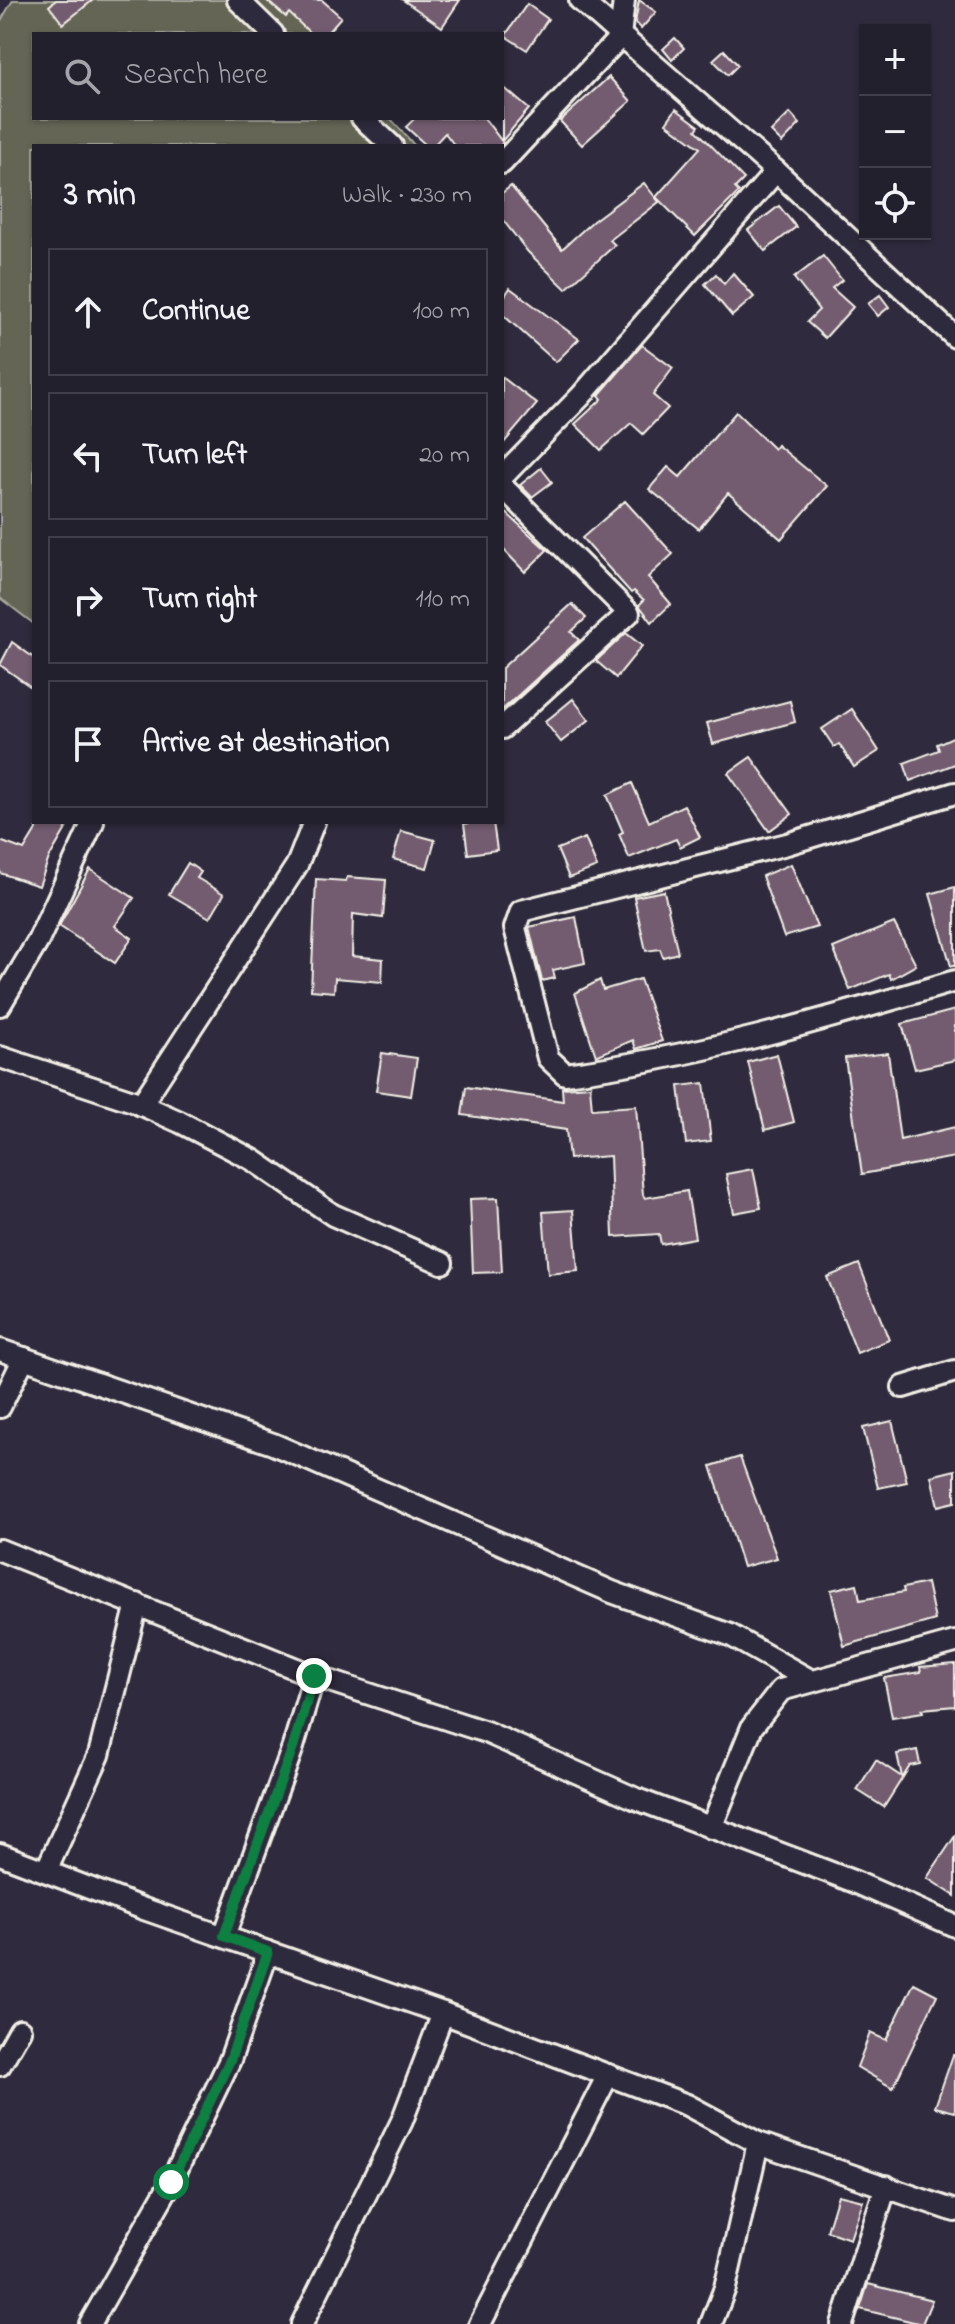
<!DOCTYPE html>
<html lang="en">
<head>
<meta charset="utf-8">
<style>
  body { margin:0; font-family:"Indie Flower",sans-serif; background:#2f2d3a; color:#f1f3f6 }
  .controls { position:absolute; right:24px; top:24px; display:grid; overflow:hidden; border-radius:0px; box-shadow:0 2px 6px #0004 }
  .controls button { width:72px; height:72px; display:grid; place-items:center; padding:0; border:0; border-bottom:2px solid #403e4a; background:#23202e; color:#f1f3f6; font:40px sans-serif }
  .stop { position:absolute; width:24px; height:24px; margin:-18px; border:6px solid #0b8043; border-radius:50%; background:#fff }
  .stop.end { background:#0b8043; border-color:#fff; box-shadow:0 2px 8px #0008 }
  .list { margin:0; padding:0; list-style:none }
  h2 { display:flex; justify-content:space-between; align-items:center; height:104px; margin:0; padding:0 32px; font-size:34px }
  h2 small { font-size:26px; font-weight:400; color:#a3a3aa }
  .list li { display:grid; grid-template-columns:52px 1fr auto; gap:24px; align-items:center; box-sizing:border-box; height:128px; margin:0 16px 16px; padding:0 16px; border:2px solid #403e4a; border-radius:0px }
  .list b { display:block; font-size:30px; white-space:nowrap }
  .list em { font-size:26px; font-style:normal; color:#a3a3aa }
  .icon { flex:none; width:44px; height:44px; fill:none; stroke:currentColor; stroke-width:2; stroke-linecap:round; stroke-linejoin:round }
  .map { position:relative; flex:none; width:955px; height:2324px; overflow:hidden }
  .search { position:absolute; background:#23202e; box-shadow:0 2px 6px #0004; left:32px; top:32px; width:472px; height:88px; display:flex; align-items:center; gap:20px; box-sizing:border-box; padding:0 28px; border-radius:0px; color:#a3a3aa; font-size:30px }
  .panel { position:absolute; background:#23202e; box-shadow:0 2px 6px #0004; left:32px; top:144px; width:472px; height:680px; border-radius:0px }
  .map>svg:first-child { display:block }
  .green { fill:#656557; stroke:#acaba0; stroke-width:2 }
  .building { fill:#735c6f; stroke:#f4f1e8; stroke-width:2 }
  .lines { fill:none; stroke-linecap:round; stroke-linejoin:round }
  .street-casing { stroke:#f4f1e8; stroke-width:26 }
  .street { stroke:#2f2a3d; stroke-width:20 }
  .route { stroke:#0b8043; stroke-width:10 }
</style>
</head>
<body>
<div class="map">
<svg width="955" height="2324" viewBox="0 0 955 2324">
  <rect width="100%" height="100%" fill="#2f2a3d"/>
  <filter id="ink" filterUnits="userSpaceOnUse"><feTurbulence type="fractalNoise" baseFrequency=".0125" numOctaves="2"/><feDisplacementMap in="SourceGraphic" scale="16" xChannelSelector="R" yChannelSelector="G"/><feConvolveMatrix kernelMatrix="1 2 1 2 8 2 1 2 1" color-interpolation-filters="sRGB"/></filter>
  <g filter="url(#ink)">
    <path class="green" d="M 13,0 L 286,0 L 316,34 L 34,34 L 34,118 L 390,118 L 415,146 L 34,146 L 34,624 L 0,598 L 0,22 Z"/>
    <g class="building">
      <path d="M 56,0 L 93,0 L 63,24 L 49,6 Z"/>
      <path d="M 266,0 L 322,0 L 341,17 L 326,34 L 311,34 L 289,13 L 286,17 Z"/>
      <path d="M 403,0 L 460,0 L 442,27 Z"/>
      <path d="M 639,0 L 656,12 L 641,29 L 635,23 Z"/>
      <path d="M 527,4 L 548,19 L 527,50 L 505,36 Z"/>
      <path d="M 675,38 L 684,48 L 672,60 L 663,49 Z"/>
      <path d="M 724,50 L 738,65 L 728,75 L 713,60 Z"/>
      <path d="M 609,77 L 631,101 L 582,145 L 560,121 Z"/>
      <path d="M 502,86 L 529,109 L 502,141 Z"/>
      <path d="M 676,109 L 699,126 L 696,130 L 744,179 L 735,188 L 739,192 L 695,236 L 656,197 L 700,148 L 666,123 Z"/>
      <path d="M 790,113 L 800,124 L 782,143 L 771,132 Z"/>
      <path d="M 415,118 L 484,118 L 503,143 L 500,146 L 455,146 L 445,133 L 433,146 L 427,146 L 406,127 Z"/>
      <path d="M 644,183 L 659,202 L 610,240 L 615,245 L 566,289 L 528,252 L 502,219 L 502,193 L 511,186 L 562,249 L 593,221 Z"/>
      <path d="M 779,206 L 796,227 L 765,251 L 748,230 Z"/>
      <path d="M 823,256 L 842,280 L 832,288 L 853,307 L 825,338 L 807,322 L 819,310 L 794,278 Z"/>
      <path d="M 733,273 L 754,297 L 732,316 L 705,284 L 716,274 L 724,284 Z"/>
      <path d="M 510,288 L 579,339 L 556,362 L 502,314 L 502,300 Z"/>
      <path d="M 880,295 L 889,307 L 878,316 L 868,304 Z"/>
      <path d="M 642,345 L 673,368 L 653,395 L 668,408 L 643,434 L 631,423 L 601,450 L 575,424 L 602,399 L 599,395 Z"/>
      <path d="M 502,377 L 537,404 L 502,445 Z"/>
      <path d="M 736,412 L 774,449 L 777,445 L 827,486 L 781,539 L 728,493 L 699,529 L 649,489 L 668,467 L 680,477 Z"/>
      <path d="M 541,468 L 552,482 L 532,497 L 520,485 Z"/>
      <path d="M 625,501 L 673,554 L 648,577 L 671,604 L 652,622 L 639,605 L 644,600 L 634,591 L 631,593 L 582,538 Z"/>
      <path d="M 502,509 L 547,550 L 525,572 L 502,548 Z"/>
      <path d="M 572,604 L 586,618 L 571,632 L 579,640 L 502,710 L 502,668 Z"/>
      <path d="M 626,633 L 642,646 L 616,678 L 596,661 Z"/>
      <path d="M 12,642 L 34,658 L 34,689 L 0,665 Z"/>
      <path d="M 573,699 L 589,720 L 561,742 L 545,722 Z"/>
      <path d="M 790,701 L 795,722 L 713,744 L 707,723 Z"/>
      <path d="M 852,709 L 879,751 L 854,767 L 839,744 L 834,747 L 822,729 Z"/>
      <path d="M 955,736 L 955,764 L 910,781 L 904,763 L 939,750 L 937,744 Z"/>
      <path d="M 751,757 L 792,814 L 769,831 L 728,773 Z"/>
      <path d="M 632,783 L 649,822 L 684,805 L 700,837 L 680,847 L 676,839 L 629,858 L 619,834 L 623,832 L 607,795 Z"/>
      <path d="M 41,822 L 70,822 L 49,858 L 39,886 L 0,873 L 0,841 L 24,850 Z"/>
      <path d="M 477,822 L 493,822 L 497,850 L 468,854 L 464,824 Z"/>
      <path d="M 401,831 L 435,840 L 427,868 L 393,859 Z"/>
      <path d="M 585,838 L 597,867 L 569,878 L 557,849 Z"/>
      <path d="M 188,863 L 201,872 L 197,878 L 224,894 L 210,918 L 169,894 Z"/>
      <path d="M 791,864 L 817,927 L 784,937 L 762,876 Z"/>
      <path d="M 90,869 L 134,898 L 115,926 L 132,938 L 115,963 L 59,926 Z"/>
      <path d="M 347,877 L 386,880 L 383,918 L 353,914 L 352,956 L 383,959 L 382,982 L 335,978 L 334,992 L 311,990 L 316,879 L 346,881 Z"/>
      <path d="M 955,887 L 955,966 L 951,966 L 930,894 Z"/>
      <path d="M 664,891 L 678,953 L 663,957 L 660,949 L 646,951 L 634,897 Z"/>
      <path d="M 576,917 L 585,963 L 553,970 L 555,978 L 542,981 L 529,927 Z"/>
      <path d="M 894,923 L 916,965 L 891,979 L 889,974 L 850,990 L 833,948 Z"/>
      <path d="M 640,979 L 662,1041 L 636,1049 L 633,1040 L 596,1056 L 575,993 L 600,980 L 603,990 Z"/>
      <path d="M 955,1010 L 955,1060 L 915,1069 L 902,1024 Z"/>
      <path d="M 382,1053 L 417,1058 L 411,1096 L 376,1091 Z"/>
      <path d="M 888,1053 L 900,1140 L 955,1127 L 955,1157 L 862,1174 L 845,1058 Z"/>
      <path d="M 777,1054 L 794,1122 L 765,1130 L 748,1062 Z"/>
      <path d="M 704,1083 L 711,1141 L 686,1144 L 679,1086 Z"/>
      <path d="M 590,1086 L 592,1109 L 636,1106 L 643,1195 L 645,1198 L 687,1191 L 695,1238 L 661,1244 L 659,1234 L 613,1237 L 610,1156 L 569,1159 L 566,1130 L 462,1115 L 466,1087 L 563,1101 L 562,1088 Z"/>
      <path d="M 753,1169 L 761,1208 L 734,1213 L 726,1174 Z"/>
      <path d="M 498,1198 L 502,1272 L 473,1273 L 470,1199 Z"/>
      <path d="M 573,1210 L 578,1271 L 548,1274 L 543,1212 Z"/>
      <path d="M 859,1264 L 889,1340 L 857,1353 L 827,1277 Z"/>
      <path d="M 892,1421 L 907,1482 L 878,1488 L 863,1428 Z"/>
      <path d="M 740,1457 L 777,1558 L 743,1567 L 711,1466 Z"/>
      <path d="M 955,1470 L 955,1502 L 938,1506 L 931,1476 Z"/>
      <path d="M 927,1583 L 935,1620 L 844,1646 L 831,1590 L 857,1584 L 860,1600 L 904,1592 L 903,1588 Z"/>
      <path d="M 955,1664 L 955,1706 L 922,1709 L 923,1712 L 892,1717 L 884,1678 L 921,1672 L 920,1667 Z"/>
      <path d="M 917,1750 L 920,1764 L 910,1766 L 884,1807 L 857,1790 L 876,1760 L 902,1777 L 897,1754 Z"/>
      <path d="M 955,1836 L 955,1896 L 927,1878 Z"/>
      <path d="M 914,1983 L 937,1995 L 893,2088 L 857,2067 L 870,2033 L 886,2040 Z"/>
      <path d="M 953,2055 L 955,2055 L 955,2112 L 935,2107 Z"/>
      <path d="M 838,2195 L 863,2201 L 850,2239 L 827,2231 Z"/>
      <path d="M 868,2284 L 932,2300 L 922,2324 L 860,2309 Z"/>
    </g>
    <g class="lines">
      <defs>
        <g id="street">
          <path d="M 238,0 L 273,34"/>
          <path d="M 580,0 L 776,171 L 955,337"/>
          <path d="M 362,118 L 392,146"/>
          <path d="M 502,163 L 620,37 L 624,0"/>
          <path d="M 502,477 L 581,396 L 776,171"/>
          <path d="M 502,486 L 629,613 L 502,728"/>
          <path d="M 955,793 L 787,844 L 521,911 L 515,928 L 548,1058 L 565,1074 C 698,1057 826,1019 955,981"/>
          <path d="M 0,1005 L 38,941 L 93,822"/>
          <path d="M 0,1057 L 133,1101 L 180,1122 L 253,1160 L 333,1215 L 442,1263"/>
          <path d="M 141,1105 L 297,865 L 314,822"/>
          <path d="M 0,1350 L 273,1444 L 612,1592 L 730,1635 L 810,1680"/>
          <path d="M 903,1387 L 955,1371"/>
          <path d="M 0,1407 L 24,1358"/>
          <path d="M 0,1550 L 314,1676 L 486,1732 L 634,1798 L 855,1882 L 955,1926"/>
          <path d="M 711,1828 L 752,1727 L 781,1690 L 955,1642"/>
          <path d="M 0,1854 L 144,1909 L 443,2013 L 687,2105 L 758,2143 L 955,2211"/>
          <path d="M 46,1871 L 99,1755 L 137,1604"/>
          <path d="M 224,1936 L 293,1747 L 314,1676"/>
          <path d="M 0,2065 L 20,2030"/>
          <path d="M 90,2324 L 171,2182 L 230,2060 L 268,1952"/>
          <path d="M 302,2324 L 402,2121 L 443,2013"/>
          <path d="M 480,2324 L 608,2075"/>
          <path d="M 711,2324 L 725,2288 L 758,2143"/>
          <path d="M 842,2324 L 886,2186"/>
        </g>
      </defs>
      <use href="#street" class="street-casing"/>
      <use href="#street" class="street"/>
    </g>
  </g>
  <g class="lines" filter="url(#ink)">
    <path class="route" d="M 171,2182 L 230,2060 L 268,1952 L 224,1936 L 293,1747 L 314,1676"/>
  </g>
</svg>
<div class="controls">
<button>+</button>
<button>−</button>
<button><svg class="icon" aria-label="locate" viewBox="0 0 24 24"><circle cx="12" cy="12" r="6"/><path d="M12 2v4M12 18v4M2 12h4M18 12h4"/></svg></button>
</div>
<div class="stop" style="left:171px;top:2182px"></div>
<div class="stop end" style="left:314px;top:1676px"></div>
<div class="search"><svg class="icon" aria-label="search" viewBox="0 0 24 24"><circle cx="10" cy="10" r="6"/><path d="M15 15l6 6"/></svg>Search here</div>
<section class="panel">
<h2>3 min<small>Walk · 230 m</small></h2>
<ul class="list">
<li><svg class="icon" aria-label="ahead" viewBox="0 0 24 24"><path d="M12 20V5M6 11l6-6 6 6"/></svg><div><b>Continue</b></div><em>100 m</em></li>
<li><svg class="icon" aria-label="left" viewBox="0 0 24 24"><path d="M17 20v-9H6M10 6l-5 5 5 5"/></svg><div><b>Turn left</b></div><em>20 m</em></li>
<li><svg class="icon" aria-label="right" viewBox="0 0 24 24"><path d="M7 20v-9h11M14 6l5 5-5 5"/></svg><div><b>Turn right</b></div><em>110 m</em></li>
<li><svg class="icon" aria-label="arrive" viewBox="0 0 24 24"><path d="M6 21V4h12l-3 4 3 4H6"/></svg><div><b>Arrive at destination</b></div></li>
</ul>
</section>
</div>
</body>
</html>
